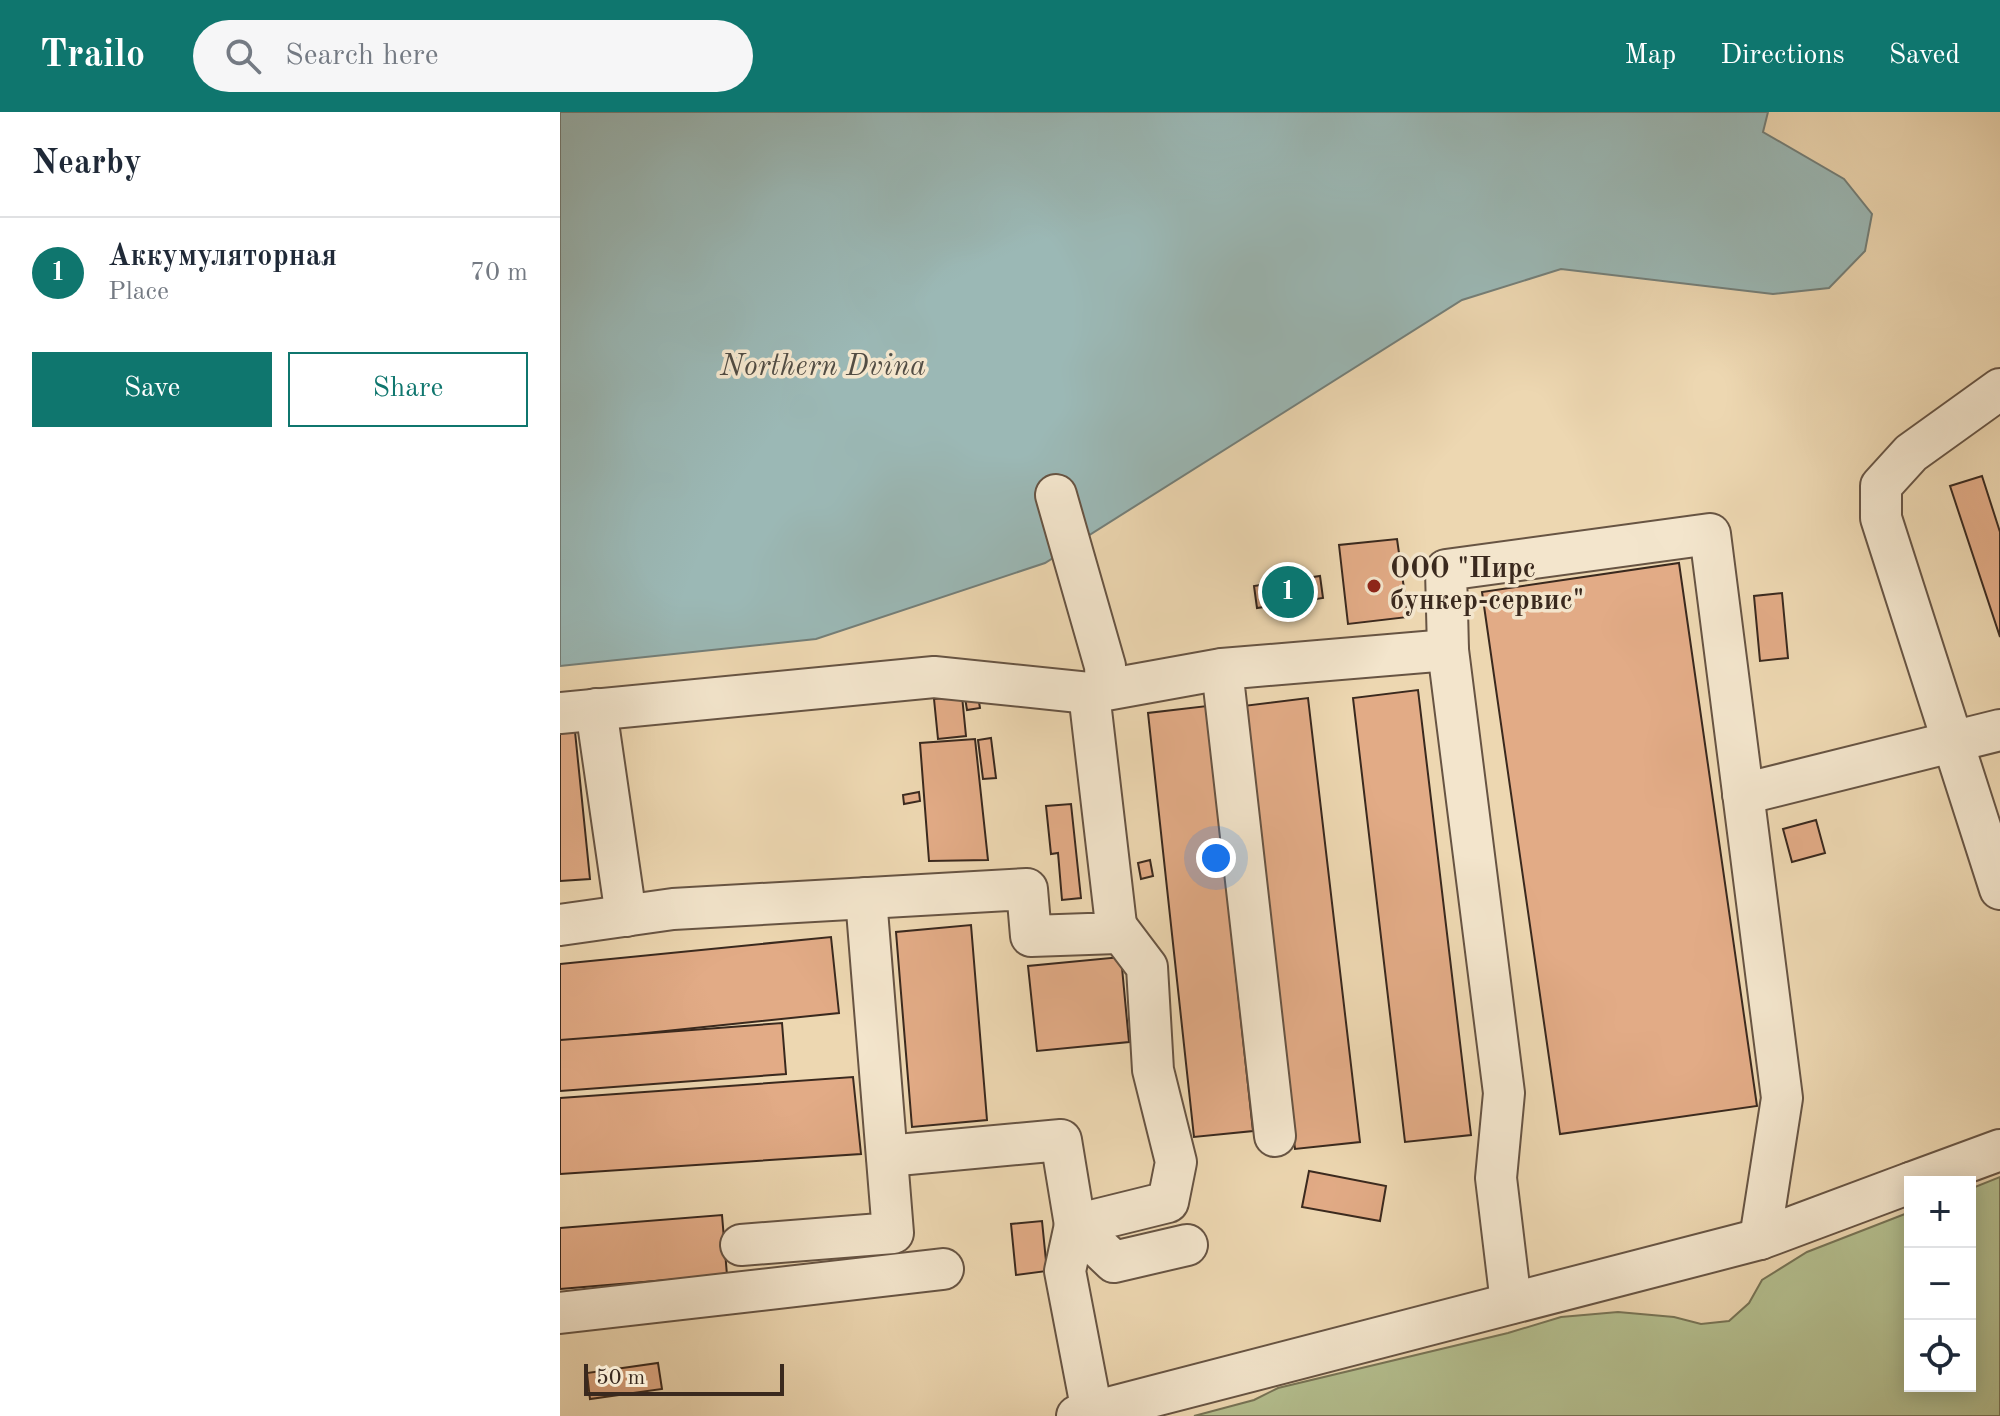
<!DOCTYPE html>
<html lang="en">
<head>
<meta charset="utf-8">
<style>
  body { margin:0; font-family:"Old Standard TT",serif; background:#f6f6f7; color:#1f2937 }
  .controls { position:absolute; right:24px; bottom:24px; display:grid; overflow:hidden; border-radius:0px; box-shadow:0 4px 20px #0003 }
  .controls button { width:72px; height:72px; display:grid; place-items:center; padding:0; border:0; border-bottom:2px solid #e0e1e3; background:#fff; color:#1f2937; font:40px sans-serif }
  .scale { position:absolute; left:24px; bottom:20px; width:200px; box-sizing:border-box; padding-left:8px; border:4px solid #3a291e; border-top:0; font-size:22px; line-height:28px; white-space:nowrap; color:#3a291e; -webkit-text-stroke:6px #f3e5cc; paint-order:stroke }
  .you { position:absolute; left:656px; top:746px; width:28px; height:28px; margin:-20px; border:6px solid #fff; border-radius:50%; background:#1a73e8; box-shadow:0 0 0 12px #1a73e833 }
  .badge { display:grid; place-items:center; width:52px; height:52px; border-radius:50%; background:#0f766e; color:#fff; font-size:26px; font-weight:700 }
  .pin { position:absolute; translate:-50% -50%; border:4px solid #fff; box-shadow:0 2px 8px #0006 }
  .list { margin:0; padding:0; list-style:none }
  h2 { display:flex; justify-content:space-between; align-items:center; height:104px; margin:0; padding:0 32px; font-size:34px }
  h2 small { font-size:26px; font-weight:400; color:#747a83 }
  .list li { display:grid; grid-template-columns:52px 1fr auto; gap:24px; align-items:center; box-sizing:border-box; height:112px; padding:0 32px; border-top:2px solid #e0e1e3 }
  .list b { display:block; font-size:30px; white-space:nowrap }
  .list p { margin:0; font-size:26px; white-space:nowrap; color:#747a83 }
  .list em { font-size:26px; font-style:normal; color:#747a83 }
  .actions { display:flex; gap:16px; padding:24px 32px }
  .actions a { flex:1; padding:18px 0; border:2px solid #0f766e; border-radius:0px; text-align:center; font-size:28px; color:#0f766e }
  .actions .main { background:#0f766e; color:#fff }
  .icon { flex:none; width:44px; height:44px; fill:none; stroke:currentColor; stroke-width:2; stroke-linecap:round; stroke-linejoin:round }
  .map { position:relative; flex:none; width:1440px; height:1304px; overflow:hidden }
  header { display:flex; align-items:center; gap:48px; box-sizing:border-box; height:112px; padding:0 40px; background:#0f766e; color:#fff }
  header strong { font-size:38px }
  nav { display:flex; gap:44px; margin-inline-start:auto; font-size:28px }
  .search { width:560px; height:72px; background:#f6f6f7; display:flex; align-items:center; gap:20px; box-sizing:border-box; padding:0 28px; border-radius:44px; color:#747a83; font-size:30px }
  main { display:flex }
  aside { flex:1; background:#fff }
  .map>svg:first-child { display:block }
  .green { fill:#b4bf8f; stroke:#777456; stroke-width:2 }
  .water { fill:#9bb8b5; stroke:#747f79; stroke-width:2 }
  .building { fill:#e2ab86; stroke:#3a291e; stroke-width:2 }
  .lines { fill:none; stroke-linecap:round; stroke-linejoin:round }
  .minor-casing { stroke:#675443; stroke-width:44 }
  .minor { stroke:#f3e5cc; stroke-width:40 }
  .poi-dot { fill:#8f2418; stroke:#f3e5cc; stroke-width:3 }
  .labels { text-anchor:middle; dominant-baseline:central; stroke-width:7; stroke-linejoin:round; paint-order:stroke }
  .poi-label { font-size:28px; font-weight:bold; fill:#3a291e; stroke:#f3e5cc; text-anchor:start }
  .water-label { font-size:30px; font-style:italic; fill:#524d44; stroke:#f3e5cc }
</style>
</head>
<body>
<header>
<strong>Trailo</strong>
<div class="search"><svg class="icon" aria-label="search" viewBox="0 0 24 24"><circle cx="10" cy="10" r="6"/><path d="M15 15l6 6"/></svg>Search here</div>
<nav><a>Map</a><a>Directions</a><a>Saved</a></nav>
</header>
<main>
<aside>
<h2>Nearby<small></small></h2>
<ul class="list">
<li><span class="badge">1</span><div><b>Аккумуляторная</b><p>Place</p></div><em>70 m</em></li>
</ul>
<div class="actions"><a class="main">Save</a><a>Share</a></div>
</aside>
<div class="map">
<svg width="1440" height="1304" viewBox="0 0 1440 1304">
  <rect width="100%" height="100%" fill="#edd7b1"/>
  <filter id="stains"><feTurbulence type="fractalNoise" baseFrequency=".0025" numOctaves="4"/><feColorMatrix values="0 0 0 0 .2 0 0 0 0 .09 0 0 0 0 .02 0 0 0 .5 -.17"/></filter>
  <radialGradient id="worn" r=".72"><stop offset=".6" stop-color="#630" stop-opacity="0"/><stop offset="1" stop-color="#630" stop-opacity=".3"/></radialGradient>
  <path class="green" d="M 1440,1065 L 1440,1304 L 634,1304 L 694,1288 L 718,1276 L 948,1221 L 1001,1205 L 1058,1200 L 1114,1205 L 1141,1212 L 1169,1209 L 1189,1191 L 1202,1168 L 1247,1140 L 1350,1100 L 1350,1274 L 1410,1274 L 1410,1077 Z"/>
  <path class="water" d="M 0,0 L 1208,0 L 1203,20 L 1284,67 L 1312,102 L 1305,139 L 1269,176 L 1213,182 L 1001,157 L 902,188 L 485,451 L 256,527 L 0,554 Z"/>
  <g class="building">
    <path d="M 1422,364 L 1440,420 L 1440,525 L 1390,374 Z"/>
    <path d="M 837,427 L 848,505 L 788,512 L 779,433 Z"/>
    <path d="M 1119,451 L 1197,994 L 1000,1022 L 922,480 Z"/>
    <path d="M 760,464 L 763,486 L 697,496 L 694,474 Z"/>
    <path d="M 1222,481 L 1228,546 L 1200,549 L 1194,484 Z"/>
    <path d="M 416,572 L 420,596 L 407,598 L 403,573 Z"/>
    <path d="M 858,578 L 911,1023 L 845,1030 L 793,586 Z"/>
    <path d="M 402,584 L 406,624 L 378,627 L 374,587 Z"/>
    <path d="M 748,586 L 800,1030 L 735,1037 L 683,594 Z"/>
    <path d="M 647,594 L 693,1019 L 634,1025 L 588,601 Z"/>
    <path d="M 13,600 L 30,767 L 0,769 L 0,601 Z"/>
    <path d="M 431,626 L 436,666 L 423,667 L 418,628 Z"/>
    <path d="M 415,627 L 428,748 L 369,749 L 360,631 Z"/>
    <path d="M 359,680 L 360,689 L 344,692 L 343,683 Z"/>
    <path d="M 511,692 L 521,786 L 502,788 L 498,741 L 491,742 L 486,694 Z"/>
    <path d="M 1256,708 L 1265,741 L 1232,750 L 1223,717 Z"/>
    <path d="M 590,748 L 593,764 L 581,767 L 578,751 Z"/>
    <path d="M 411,813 L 427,1008 L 352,1015 L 336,820 Z"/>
    <path d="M 271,825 L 279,901 L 0,930 L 0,852 Z"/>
    <path d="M 561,845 L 569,930 L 477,939 L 468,854 Z"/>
    <path d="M 222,911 L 226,962 L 0,979 L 0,928 Z"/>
    <path d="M 293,965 L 301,1042 L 0,1062 L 0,986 Z"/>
    <path d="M 749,1059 L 826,1074 L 820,1109 L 742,1095 Z"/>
    <path d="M 162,1103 L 167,1163 L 0,1177 L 0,1116 Z"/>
    <path d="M 482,1109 L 487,1159 L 456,1163 L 451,1112 Z"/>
    <path d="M 98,1251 L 102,1277 L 30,1287 L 27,1261 Z"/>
  </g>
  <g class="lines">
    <defs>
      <g id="minor">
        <path d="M 1440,277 L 1351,341 L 1321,374 L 1321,406 L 1440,777"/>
        <path d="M 496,383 L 545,554 L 546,577"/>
        <path d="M 36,597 L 66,804"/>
        <path d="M 0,601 L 374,565 L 529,581"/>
        <path d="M 1183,682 L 1440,618"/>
        <path d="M 0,813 L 113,797 L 467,777 L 471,824 L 557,821 L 529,581 L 662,557"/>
        <path d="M 715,1024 L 662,557 L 888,538"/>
        <path d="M 327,1044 L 501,1028 L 515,1113 L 554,1150 L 627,1133"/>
        <path d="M 1353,1070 L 1440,1038"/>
        <path d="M 181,1133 L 333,1121 L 306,786"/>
        <path d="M 951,1191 L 936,1066 L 944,981 L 888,538 L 886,458 L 1150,422 L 1222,986 L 1200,1127"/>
        <path d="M 0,1201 L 383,1157"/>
        <path d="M 532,1300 L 505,1159 L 515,1113 L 608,1090 L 616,1050 L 593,958 L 587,855 L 556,814"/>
        <path d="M 517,1304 L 1200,1127 L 1350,1071"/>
      </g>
    </defs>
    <use href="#minor" class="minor-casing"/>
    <use href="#minor" class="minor"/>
  </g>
  <circle class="poi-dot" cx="814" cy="474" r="8"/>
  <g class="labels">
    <g class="poi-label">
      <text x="830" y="458">ООО "Пирс<tspan x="830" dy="32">бункер-сервис"</tspan></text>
    </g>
    <g class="water-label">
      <text x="263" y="255">Northern Dvina</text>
    </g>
  </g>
  <rect width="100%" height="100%" filter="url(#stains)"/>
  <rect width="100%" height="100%" fill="url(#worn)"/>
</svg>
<div class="controls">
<button>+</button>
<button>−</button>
<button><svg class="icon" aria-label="locate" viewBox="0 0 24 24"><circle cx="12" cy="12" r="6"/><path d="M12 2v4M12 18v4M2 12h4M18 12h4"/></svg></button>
</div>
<div class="scale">50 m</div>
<div class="you"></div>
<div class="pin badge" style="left:728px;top:480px">1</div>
</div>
</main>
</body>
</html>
